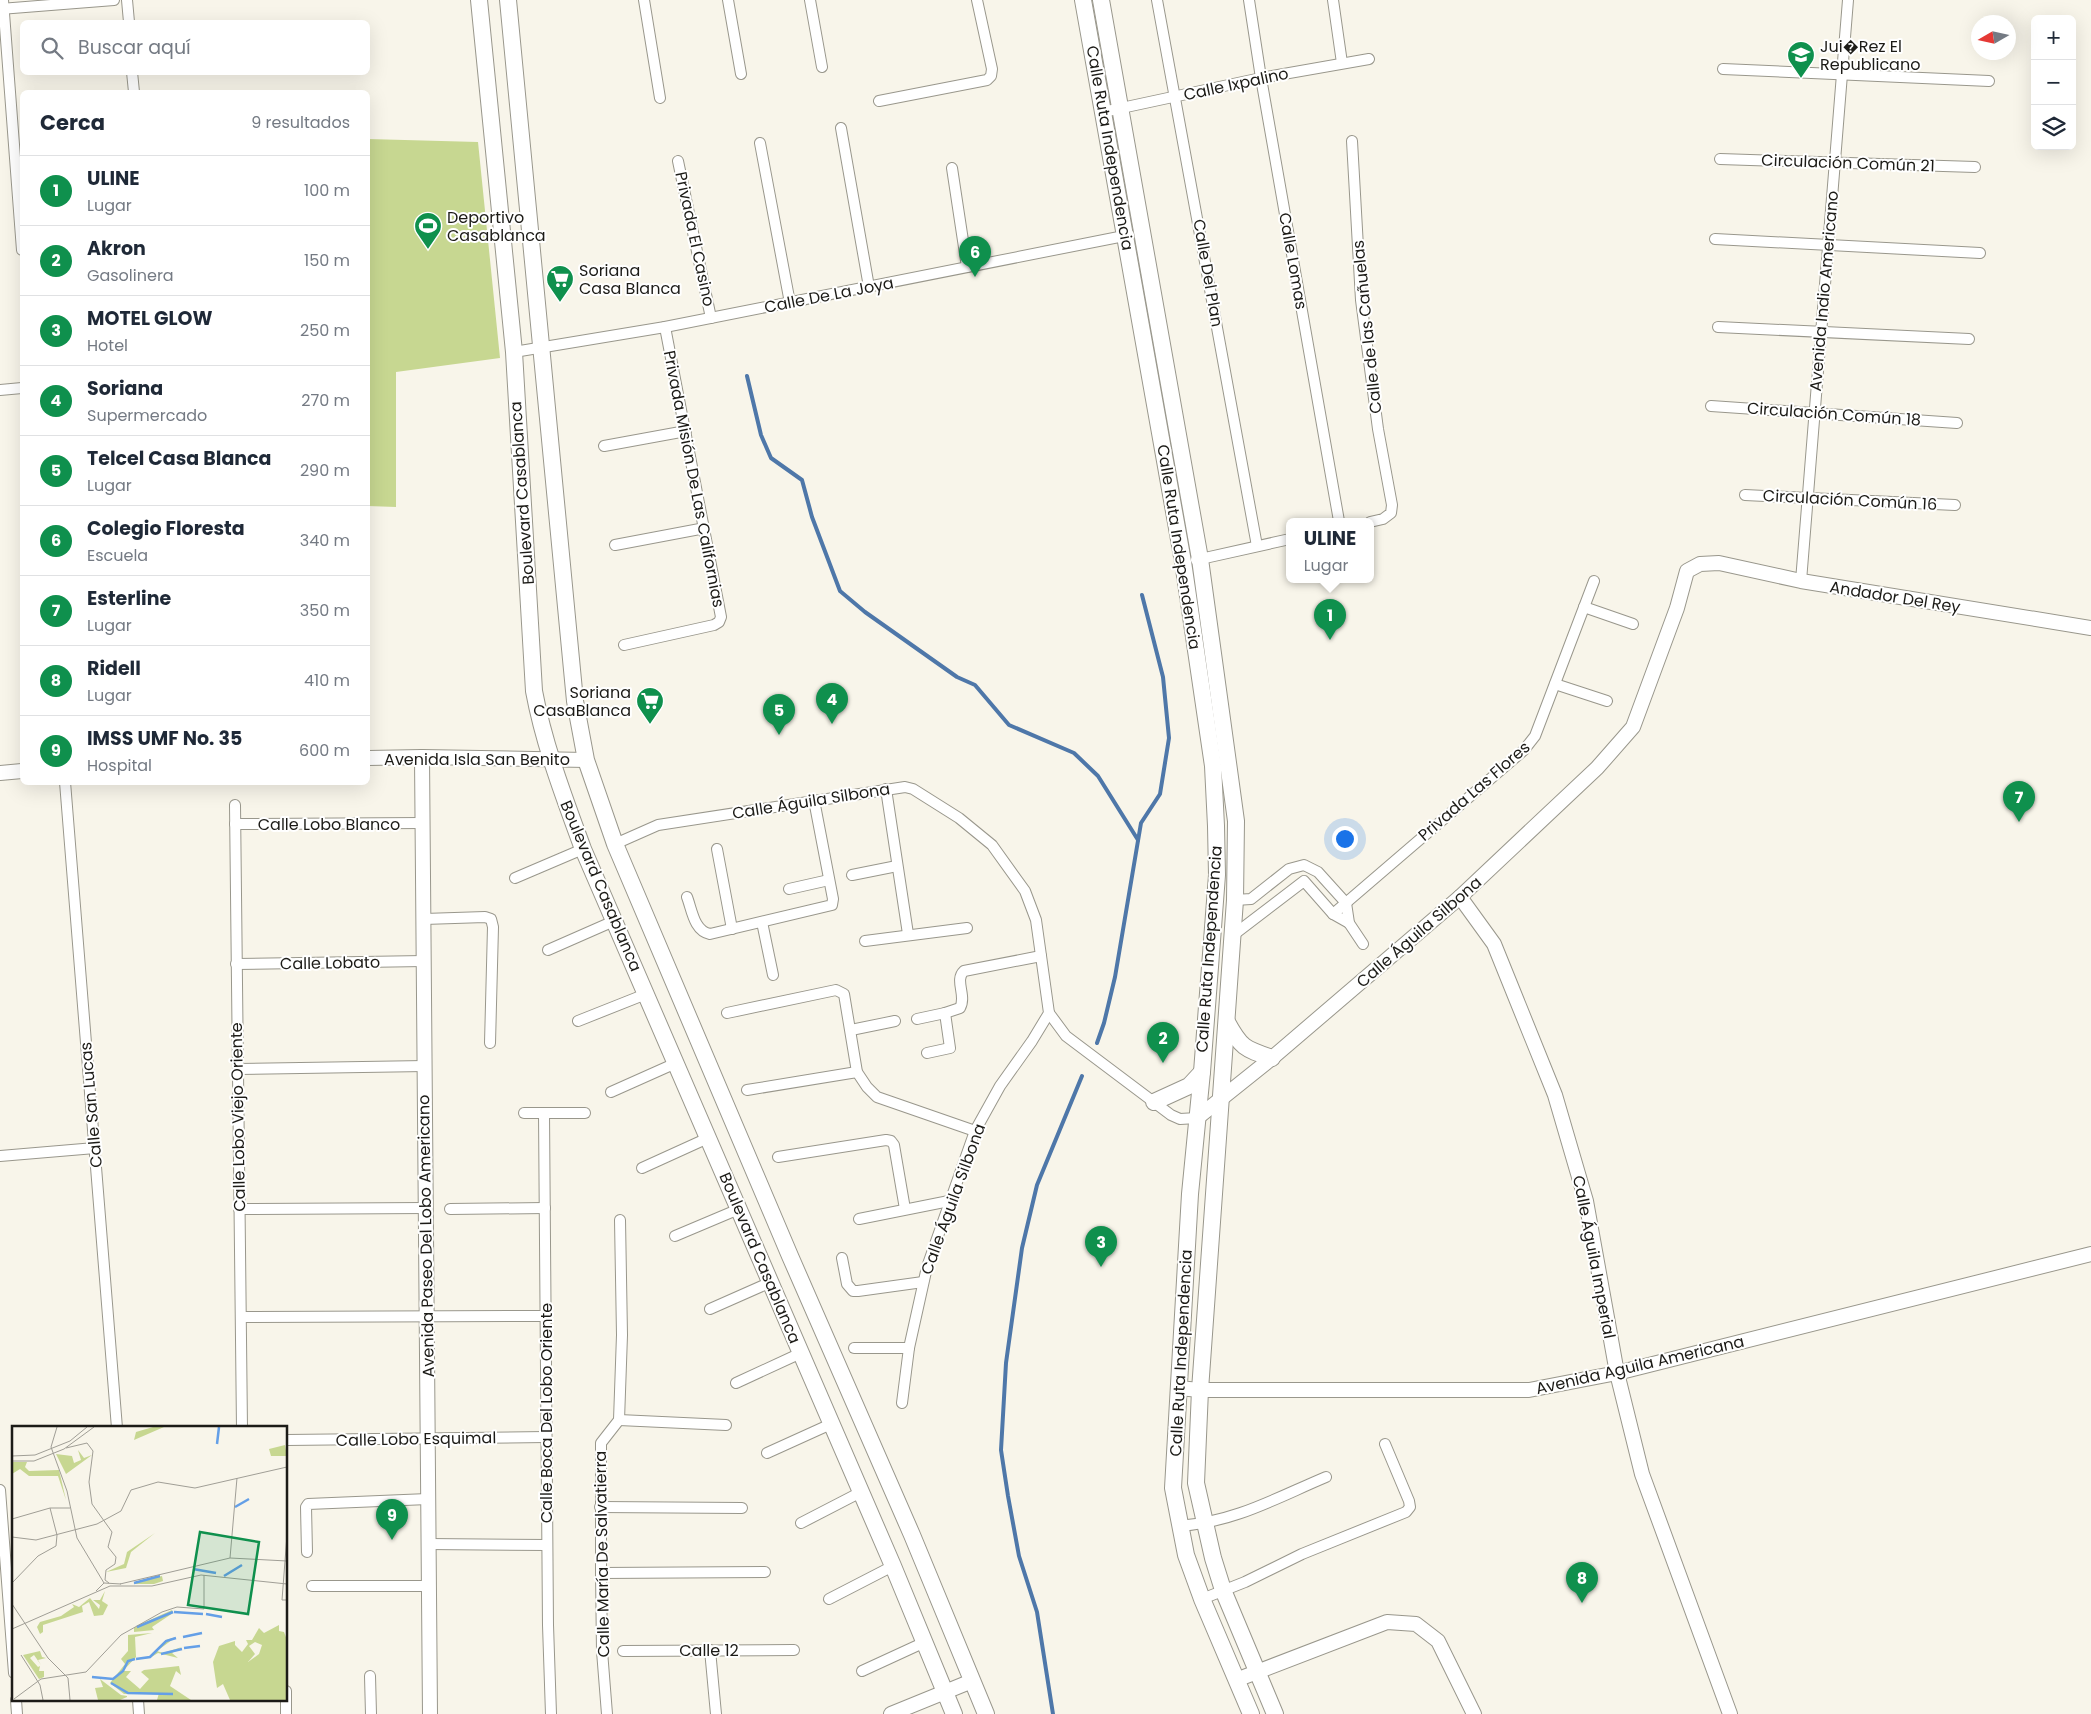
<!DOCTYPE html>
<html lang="es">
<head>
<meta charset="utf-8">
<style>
  body { margin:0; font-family:Poppins,sans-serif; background:#f6f6f7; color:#1f2937 }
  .controls { position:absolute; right:15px; top:15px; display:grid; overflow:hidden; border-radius:8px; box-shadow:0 5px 20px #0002 }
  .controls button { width:45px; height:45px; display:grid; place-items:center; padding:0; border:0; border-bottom:1px solid #e0e1e3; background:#fff; color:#1f2937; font:25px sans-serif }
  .compass { position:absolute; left:1971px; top:15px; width:45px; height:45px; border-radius:50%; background:#fff; box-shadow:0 5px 20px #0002; rotate:261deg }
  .you { position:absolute; left:1344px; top:838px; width:18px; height:18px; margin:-12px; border:4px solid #fff; border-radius:50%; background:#1a73e8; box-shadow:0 0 0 8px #1a73e833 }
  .badge { display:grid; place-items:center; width:32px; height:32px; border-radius:50%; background:#0f904d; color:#fff; font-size:16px; font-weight:700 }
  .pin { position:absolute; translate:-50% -41px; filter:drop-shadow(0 1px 2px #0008) }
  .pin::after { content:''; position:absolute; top:26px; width:18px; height:15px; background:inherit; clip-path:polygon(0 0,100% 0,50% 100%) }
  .popup { position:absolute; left:1286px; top:518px; width:88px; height:65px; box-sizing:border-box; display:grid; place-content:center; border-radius:8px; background:#fff; filter:drop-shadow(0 1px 4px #0005); font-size:16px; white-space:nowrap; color:#747a83 }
  .popup b { font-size:19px; color:#1f2937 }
  .popup::after { content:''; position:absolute; left:50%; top:100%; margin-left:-10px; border:10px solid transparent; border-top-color:#fff }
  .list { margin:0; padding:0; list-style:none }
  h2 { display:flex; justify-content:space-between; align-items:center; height:65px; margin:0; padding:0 20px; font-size:21px }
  h2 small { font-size:16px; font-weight:400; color:#747a83 }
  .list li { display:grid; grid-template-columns:32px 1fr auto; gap:15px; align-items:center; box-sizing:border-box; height:70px; padding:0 20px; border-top:1px solid #e0e1e3 }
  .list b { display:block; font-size:19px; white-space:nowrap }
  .list p { margin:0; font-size:16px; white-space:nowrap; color:#747a83 }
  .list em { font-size:16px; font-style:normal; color:#747a83 }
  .icon { flex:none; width:28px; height:28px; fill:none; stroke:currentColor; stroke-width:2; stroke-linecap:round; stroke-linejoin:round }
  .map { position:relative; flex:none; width:2091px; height:1714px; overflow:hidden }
  .search { position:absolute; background:#fff; box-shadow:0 5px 20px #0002; left:20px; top:20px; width:350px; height:55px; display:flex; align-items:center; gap:12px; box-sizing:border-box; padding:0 18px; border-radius:8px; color:#747a83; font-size:19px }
  .panel { position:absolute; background:#fff; box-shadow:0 5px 20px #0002; left:20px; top:90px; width:350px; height:695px; border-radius:8px }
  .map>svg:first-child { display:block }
  .green { fill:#c7d791 }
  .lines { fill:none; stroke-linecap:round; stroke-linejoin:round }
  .stream { stroke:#4e77a9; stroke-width:4 }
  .street-casing { stroke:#99978c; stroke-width:12 }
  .secondary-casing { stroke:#99978c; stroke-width:16 }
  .primary-casing { stroke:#99978c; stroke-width:18 }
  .street { stroke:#fff; stroke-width:10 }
  .secondary { stroke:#fff; stroke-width:14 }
  .primary { stroke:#fff; stroke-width:16 }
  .labels { text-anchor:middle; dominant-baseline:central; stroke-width:4; stroke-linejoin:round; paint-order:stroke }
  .poi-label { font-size:16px; fill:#1c1b17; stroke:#fff; text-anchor:start }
  .street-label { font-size:16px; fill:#1c1b17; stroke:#fff }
  .inset-river { fill:none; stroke:#649fe7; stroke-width:2.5 }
  .inset-road { fill:none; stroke:#a09e96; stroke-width:1 }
  .view { fill:#0f904d; fill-opacity:0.15; stroke:#0f904d; stroke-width:2.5 }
  .inset-edge { fill:none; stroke:#1c1b17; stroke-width:2.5 }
</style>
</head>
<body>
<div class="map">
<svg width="2091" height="1714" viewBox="0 0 2091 1714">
  <rect width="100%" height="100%" fill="#f8f5ea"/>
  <path class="green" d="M 368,139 L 478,142 L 500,358 L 396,372 L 396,507 L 368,506 Z"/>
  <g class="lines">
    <g class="stream">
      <path d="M 747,376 L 761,435 L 771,458 L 802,480 L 812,517 L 840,591 L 865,612 L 957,677 L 975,685 L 1009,725 L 1074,753 L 1098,776 L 1138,840"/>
      <path d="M 1097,1043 L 1104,1023 L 1115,977 L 1141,823 L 1160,794 L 1169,738 L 1163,677 L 1142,595"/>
      <path d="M 1053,1714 L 1037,1612 L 1019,1556 L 1008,1496 L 1001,1450 L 1006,1363 L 1022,1248 L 1037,1185 L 1082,1076"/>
    </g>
    <defs>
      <g id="street">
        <path d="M 3,0 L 22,250"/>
        <path d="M 127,0 L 129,22"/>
        <path d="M 644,0 L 660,98"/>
        <path d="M 728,0 L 741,74"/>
        <path d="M 810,0 L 822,67"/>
        <path d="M 1157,0 L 1257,546"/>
        <path d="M 1249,0 L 1261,78 L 1339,521"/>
        <path d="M 1333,0 L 1342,63"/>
        <path d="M 0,9 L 114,0"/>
        <path d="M 1723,69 L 1989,81"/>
        <path d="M 132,72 L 134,92"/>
        <path d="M 879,101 L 987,80 L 991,76 L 992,69 L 977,0"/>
        <path d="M 1103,112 L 1261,78 L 1369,59"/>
        <path d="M 841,128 L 869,287"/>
        <path d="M 1352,141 L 1361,300 L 1378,429 L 1392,505 L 1391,513 L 1383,519 L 1370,522"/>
        <path d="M 760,143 L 790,303"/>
        <path d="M 1720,159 L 1975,167"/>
        <path d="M 678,161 L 711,318"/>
        <path d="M 952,168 L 967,267"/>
        <path d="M 1715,239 L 1980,253"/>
        <path d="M 1718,327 L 1969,339"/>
        <path d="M 514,352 L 665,327 L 1129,235"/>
        <path d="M 0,390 L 22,388"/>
        <path d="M 1711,406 L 1957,423"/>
        <path d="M 604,446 L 686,431"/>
        <path d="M 1745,495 L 1955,505"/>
        <path d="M 615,545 L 705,528"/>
        <path d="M 1196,560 L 1290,539"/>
        <path d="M 1801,581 L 1848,0"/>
        <path d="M 1584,607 L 1633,624"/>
        <path d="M 624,645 L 714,625 L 719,622 L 721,617 L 665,327"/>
        <path d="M 1555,684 L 1607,701"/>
        <path d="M 65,782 L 117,1428"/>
        <path d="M 886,789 L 908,934"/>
        <path d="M 235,805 L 242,1428"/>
        <path d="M 235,824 L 423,823"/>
        <path d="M 615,844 L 658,825 L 905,787 L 913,789 L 959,818 L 992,845 L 1025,891 L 1036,920 L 1049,1013 L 1032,1041 L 1000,1086 L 975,1131 L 927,1267 L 909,1348 L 902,1403"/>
        <path d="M 717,849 L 732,929"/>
        <path d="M 852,875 L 897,866"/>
        <path d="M 515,878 L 583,849"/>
        <path d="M 789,889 L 829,880"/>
        <path d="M 687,897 C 692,910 694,931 710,934 L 832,905 L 833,899 L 814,800"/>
        <path d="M 1235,900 L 1251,899 L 1289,869 L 1304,865 L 1318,872 L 1346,903 L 1349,923 L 1363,944"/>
        <path d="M 1333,914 L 1524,750 L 1535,736 L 1594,581"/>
        <path d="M 424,919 L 485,917 L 491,919 L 493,927 L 490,1043"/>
        <path d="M 762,922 L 773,975"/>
        <path d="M 1232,936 L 1304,881 L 1333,914 L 1349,923"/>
        <path d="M 865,941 L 967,928"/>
        <path d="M 548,950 L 614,921"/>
        <path d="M 236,964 L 424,961"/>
        <path d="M 727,1013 L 836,990 L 844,994 L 857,1072 L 867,1087 L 877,1097 L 975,1131"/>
        <path d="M 1049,1013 L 1066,1036 L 1171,1115 L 1180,1119 L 1197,1118"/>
        <path d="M 917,1019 L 945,1013 L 960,1008 C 967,996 954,980 964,971 L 1041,956"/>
        <path d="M 578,1021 L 646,994"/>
        <path d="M 851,1030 L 895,1021"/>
        <path d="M 927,1053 L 950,1048 L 945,1013"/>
        <path d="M 238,1069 L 425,1066"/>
        <path d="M 747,1090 L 857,1072"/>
        <path d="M 611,1092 L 676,1063"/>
        <path d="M 524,1113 L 585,1113"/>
        <path d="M 544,1113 L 548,1625 L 551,1714"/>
        <path d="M 0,1156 L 95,1148"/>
        <path d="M 778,1157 L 886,1140 L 891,1141 L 894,1145 L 905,1209"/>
        <path d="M 642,1168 L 708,1138"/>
        <path d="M 239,1209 L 426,1208"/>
        <path d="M 450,1209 L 545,1208"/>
        <path d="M 859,1219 L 949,1201"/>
        <path d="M 675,1236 L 739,1209"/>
        <path d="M 842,1258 L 847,1284 L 853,1291 L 858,1291 L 923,1282"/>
        <path d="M 710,1309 L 771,1282"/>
        <path d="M 241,1317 L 546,1316"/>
        <path d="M 854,1348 L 909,1348"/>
        <path d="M 736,1383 L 801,1353"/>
        <path d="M 619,1420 L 726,1425"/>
        <path d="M 286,1440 L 546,1437"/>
        <path d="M 767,1453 L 831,1424"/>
        <path d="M 0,1490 L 14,1673"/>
        <path d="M 600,1507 L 742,1508"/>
        <path d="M 801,1523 L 861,1492"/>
        <path d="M 1179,1526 C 1235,1522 1276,1498 1326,1477"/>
        <path d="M 428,1544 L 547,1545"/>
        <path d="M 307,1552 L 306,1507 L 308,1504 L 428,1499"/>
        <path d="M 601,1573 L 765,1572"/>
        <path d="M 312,1586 L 427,1586"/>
        <path d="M 829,1599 L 893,1566"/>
        <path d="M 1202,1599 L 1245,1582 L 1302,1554 L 1406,1512 L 1410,1507 L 1409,1501 L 1385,1444"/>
        <path d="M 710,1650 L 716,1714"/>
        <path d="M 623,1651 L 794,1650"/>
        <path d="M 862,1671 L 925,1642"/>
        <path d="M 370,1676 L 371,1714"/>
        <path d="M 16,1700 L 17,1714"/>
        <path d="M 138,1700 L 139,1714"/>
        <path d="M 286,1714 L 286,1691"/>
        <path d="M 607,1714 L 602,1651 L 601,1573 L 601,1443 L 619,1420 L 622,1335 L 620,1220"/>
      </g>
      <g id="secondary">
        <path d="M 422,757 L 430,1714"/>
        <path d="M 368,758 L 422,757 L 586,760"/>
        <path d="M 0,773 L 22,771"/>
        <path d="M 1460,897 L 1494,944 L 1555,1095 L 1586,1201 L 1617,1373 L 1642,1474 L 1730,1714"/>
        <path d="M 1197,1118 L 1272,1058 L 1460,897 L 1597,768 L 1633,727 L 1677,608 L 1687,571 L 1700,564 L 1719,563 L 1801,581 L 2091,628"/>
        <path d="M 1178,1388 L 1200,1390 L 1529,1390 L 1617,1373 L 2091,1254"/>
        <path d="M 1236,1680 L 1387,1622 L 1416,1624 L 1438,1641 L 1474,1714"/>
        <path d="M 891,1714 L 972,1681"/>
      </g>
      <g id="primary">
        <path d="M 479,0 L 514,352 L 534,691 C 544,745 564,797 583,849 L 893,1566 L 954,1714"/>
        <path d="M 508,0 L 575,701 L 586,760 L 615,844 L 790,1256 L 912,1535 L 986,1714"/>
        <path d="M 1083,0 L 1183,562 L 1213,766 L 1216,826 L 1217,875 L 1202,1072 L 1190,1194 L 1173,1488 L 1186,1555 L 1202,1599 L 1251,1714"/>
        <path d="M 1101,0 L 1200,559 L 1236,821 L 1235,900 L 1200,1390 L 1196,1483 L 1213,1558 L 1223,1590 L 1275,1714"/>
        <path d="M 1227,1022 C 1241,1048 1245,1049 1272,1058"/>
        <path d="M 1154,1102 L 1189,1086 L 1202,1072"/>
      </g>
    </defs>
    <use href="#street" class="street-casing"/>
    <use href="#secondary" class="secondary-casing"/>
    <use href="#primary" class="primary-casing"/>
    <use href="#street" class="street"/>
    <use href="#secondary" class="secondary"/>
    <use href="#primary" class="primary"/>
  </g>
  <defs>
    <symbol id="school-pin" viewBox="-11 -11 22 30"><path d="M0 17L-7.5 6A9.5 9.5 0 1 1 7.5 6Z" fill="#0f904d" stroke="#fff"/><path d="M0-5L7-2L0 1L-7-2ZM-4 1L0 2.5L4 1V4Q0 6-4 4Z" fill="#fff"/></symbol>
    <symbol id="stadium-pin" viewBox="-11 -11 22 30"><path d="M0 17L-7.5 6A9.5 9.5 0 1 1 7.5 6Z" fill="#0f904d" stroke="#fff"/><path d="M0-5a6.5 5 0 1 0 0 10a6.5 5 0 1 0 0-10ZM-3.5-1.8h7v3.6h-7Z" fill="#fff"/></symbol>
    <symbol id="supermarket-pin" viewBox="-11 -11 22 30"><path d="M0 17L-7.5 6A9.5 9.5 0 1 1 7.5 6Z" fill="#0f904d" stroke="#fff"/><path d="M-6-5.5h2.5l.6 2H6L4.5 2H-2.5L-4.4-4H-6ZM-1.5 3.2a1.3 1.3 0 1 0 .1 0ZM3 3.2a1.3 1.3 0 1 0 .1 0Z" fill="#fff"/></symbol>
  </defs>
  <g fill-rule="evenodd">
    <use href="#school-pin" x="1785" y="39" width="32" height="43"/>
    <use href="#stadium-pin" x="412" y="210" width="32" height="43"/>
    <use href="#supermarket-pin" x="544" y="263" width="32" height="43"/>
    <use href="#supermarket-pin" x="634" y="685" width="32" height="43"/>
  </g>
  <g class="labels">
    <g class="poi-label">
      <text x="1820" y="46">Jui�Rez El<tspan x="1820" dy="18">Republicano</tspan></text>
      <text x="447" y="217">Deportivo<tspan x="447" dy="18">Casablanca</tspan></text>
      <text x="579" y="270">Soriana<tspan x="579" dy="18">Casa Blanca</tspan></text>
      <text x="631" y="692" text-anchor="end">Soriana<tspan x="631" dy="18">CasaBlanca</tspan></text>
    </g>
    <g class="street-label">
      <text transform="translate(1236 84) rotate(-12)">Calle Ixpalino</text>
      <text transform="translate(1110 148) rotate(80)">Calle Ruta Independencia</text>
      <text transform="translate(1848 163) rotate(2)">Circulación Común 21</text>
      <text transform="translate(695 239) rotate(78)">Privada El Casino</text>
      <text transform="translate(1293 261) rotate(80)">Calle Lomas</text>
      <text transform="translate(1208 273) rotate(80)">Calle Del Plan</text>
      <text transform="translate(1824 291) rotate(-85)">Avenida Indio Americano</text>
      <text transform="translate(829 295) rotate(-11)">Calle De La Joya</text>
      <text transform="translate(1367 327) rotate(-96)">Calle de las Cañuelas</text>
      <text transform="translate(1834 414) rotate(4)">Circulación Común 18</text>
      <text transform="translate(694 479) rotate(79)">Privada Misión De Las Californias</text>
      <text transform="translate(522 493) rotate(-94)">Boulevard Casablanca</text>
      <text transform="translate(1850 500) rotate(3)">Circulación Común 16</text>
      <text transform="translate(1179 547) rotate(81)">Calle Ruta Independencia</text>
      <text transform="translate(1895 597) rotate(9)">Andador Del Rey</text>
      <text x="477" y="759">Avenida Isla San Benito</text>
      <text transform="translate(1474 791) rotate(-41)">Privada Las Flores</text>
      <text transform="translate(811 801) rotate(-9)">Calle Águila Silbona</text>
      <text x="329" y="824">Calle Lobo Blanco</text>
      <text transform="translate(601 886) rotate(67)">Boulevard Casablanca</text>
      <text transform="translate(1419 932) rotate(-41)">Calle Águila Silbona</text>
      <text transform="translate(1209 949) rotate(-86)">Calle Ruta Independencia</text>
      <text transform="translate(330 963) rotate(-1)">Calle Lobato</text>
      <text transform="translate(91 1105) rotate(-95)">Calle San Lucas</text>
      <text transform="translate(238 1117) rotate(-91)">Calle Lobo Viejo Oriente</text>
      <text transform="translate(953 1199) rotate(-70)">Calle Águila Silbona</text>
      <text transform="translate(426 1236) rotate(-91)">Avenida Paseo Del Lobo Americano</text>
      <text transform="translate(1594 1257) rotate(79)">Calle Águila Imperial</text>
      <text transform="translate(760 1258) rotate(67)">Boulevard Casablanca</text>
      <text transform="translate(1181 1353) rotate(-87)">Calle Ruta Independencia</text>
      <text transform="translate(1640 1365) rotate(-13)">Avenida Aguila Americana</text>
      <text transform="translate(546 1413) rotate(-90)">Calle Boca Del Lobo Oriente</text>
      <text transform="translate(416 1439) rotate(-1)">Calle Lobo Esquimal</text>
      <text transform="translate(602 1554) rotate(-91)">Calle María De Salvatierra</text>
      <text x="709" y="1650">Calle 12</text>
    </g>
  </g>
  <g transform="translate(12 1426)">
    <rect width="275" height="275" fill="#f8f5ea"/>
    <path d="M 141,1 L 152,1 L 122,14 L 124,6 ZM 273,19 L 275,30 L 259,30 L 257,23 ZM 66,24 L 72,32 L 80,29 L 54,48 L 44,28 L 60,30 L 62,37 L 69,34 ZM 0,36 L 15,36 L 13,41 L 17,45 L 47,44 L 54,74 L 46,50 L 17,50 L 8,43 L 0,48 ZM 143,107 L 119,126 L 114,142 L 94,146 L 112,138 L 115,126 ZM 150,150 L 151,155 L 142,158 L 121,158 ZM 93,165 L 90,175 L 96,179 L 91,189 L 82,190 L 77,176 L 70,180 L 71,186 L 31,199 L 31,206 L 28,208 L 25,201 L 28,196 L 49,190 L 62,181 L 60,178 L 67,181 L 78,172 L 87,183 L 88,179 L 81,174 L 88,174 ZM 160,184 L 161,187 L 140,201 L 142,204 L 122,206 L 122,202 L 129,198 ZM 267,199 L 267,205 L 272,206 L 275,214 L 275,274 L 218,274 L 211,258 L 205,262 L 204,256 L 201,236 L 207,220 L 223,215 L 223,219 L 230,226 L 236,218 L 234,214 L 240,214 L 247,202 L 252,207 ZM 243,216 L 250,219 L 247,228 L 236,236 L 243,228 L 237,220 ZM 140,207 L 123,211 L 124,231 L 111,245 L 119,245 L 114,251 L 128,263 L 137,253 L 129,246 L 132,244 L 167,240 L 169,249 L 164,245 L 158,260 L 179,274 L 145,274 L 147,267 L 112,268 L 98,257 L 113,238 L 109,233 L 116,225 L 116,209 ZM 164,211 L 145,225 L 151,227 L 170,221 L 160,227 L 166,232 L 146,227 L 138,232 L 124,233 L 137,231 L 154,214 ZM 28,225 L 30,231 L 34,232 L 26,234 L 29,239 L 22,229 L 18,232 L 26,241 L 28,240 L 27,245 L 32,245 L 32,251 L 27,253 L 11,229 ZM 88,253 L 109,269 L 115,270 L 115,271 L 108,274 L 86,274 L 83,262 L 91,261 Z" fill="#c7d791" fill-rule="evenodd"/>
    <path class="inset-river" d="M 205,18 L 207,1M 223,81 L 237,73M 181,143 L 204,147M 212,150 L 230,139M 122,157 L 148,150M 162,186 L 191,188M 194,188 L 210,191M 125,201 L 161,186M 171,211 L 190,207M 172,222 L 188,220M 149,228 L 170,223M 124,233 L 138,231 L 154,215 L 164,212M 80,251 L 101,253 L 111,245 L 116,235 L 123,233M 99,257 L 116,267 L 161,268"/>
    <path class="inset-road" d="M 45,1 L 39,21 L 55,65 L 65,112 L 92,157 L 84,165M 54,22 L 75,17 L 81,25 L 77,56 L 80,78 L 100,106 L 96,121 L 104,131 L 103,138 L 94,144 L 93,154 L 97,157M 0,30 L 23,29 L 58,15 L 75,1M 0,35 L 22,35 L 52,23 L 82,1M 0,93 L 38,82 L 58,82M 275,109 L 270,174 L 275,174M 0,111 L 24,114 L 85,98 L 109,85 L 119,64 L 146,56 L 183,62 L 275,41M 218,132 L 225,52M 0,157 L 26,130 L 44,120 L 45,109 L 38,82M 92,157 L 109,158M 108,158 L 218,132 L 275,135M 0,178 L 36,232 L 56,252 L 58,274M 0,203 L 98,160 L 140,160 L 189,149 L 275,158M 9,229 L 28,259 L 31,274M 2,273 L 29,253 L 74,246 L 109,209 L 150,186 L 165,181 L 192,183 L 192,149"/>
    <path class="view" d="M 188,106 L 247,116 L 236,188 L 176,179 Z"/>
    <rect width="275" height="275" class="inset-edge"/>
  </g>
</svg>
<div class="controls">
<button>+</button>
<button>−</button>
<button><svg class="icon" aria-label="layers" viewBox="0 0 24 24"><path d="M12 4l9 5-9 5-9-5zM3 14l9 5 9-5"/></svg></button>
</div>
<svg class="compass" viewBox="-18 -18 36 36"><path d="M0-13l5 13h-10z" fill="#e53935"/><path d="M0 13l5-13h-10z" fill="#747a83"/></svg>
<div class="you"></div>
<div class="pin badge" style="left:1330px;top:640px">1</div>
<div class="popup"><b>ULINE</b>Lugar</div>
<div class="pin badge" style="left:1163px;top:1063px">2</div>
<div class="pin badge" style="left:1101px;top:1267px">3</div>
<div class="pin badge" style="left:832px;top:724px">4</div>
<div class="pin badge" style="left:779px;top:735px">5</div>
<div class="pin badge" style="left:975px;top:277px">6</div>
<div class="pin badge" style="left:2019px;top:822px">7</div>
<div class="pin badge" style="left:1582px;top:1603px">8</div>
<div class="pin badge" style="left:392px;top:1540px">9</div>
<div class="search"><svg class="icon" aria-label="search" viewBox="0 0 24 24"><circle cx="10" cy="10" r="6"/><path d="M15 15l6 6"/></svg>Buscar aquí</div>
<section class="panel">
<h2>Cerca<small>9 resultados</small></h2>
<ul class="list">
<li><span class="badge">1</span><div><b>ULINE</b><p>Lugar</p></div><em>100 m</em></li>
<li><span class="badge">2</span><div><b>Akron</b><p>Gasolinera</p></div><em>150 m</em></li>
<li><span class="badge">3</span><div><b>MOTEL GLOW</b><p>Hotel</p></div><em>250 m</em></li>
<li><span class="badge">4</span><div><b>Soriana</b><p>Supermercado</p></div><em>270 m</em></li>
<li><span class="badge">5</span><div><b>Telcel Casa Blanca</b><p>Lugar</p></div><em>290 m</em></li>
<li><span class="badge">6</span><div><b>Colegio Floresta</b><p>Escuela</p></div><em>340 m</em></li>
<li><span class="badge">7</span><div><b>Esterline</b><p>Lugar</p></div><em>350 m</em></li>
<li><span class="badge">8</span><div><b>Ridell</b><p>Lugar</p></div><em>410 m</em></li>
<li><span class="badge">9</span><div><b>IMSS UMF No. 35</b><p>Hospital</p></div><em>600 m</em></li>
</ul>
</section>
</div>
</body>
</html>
